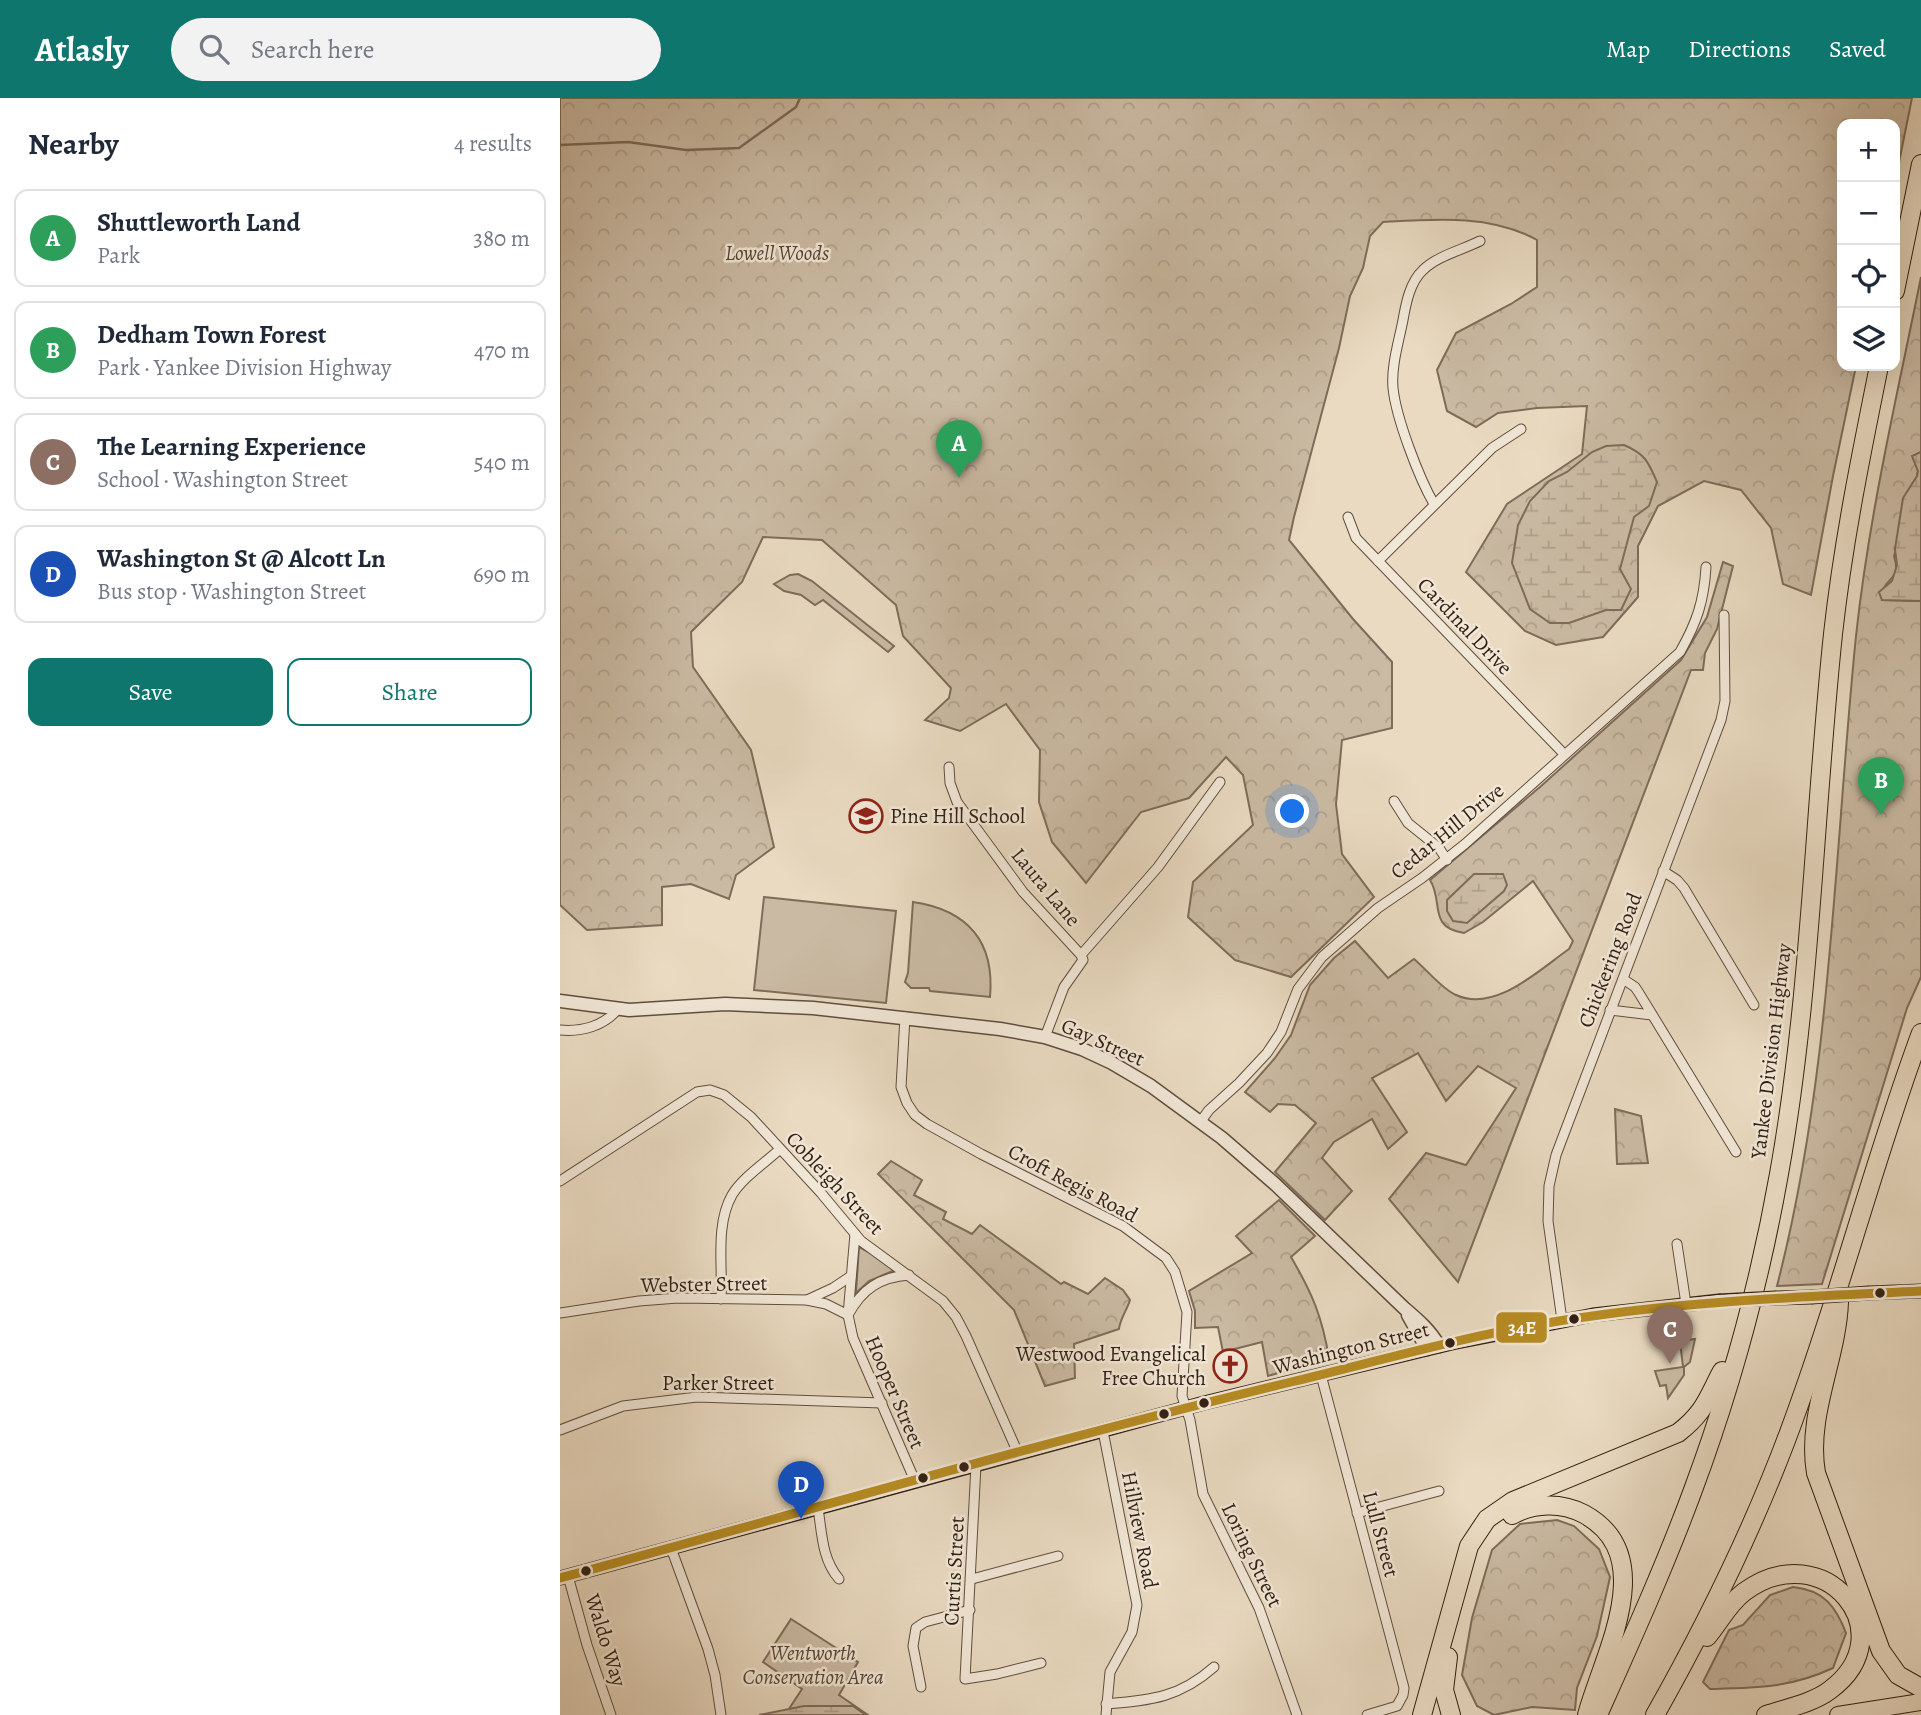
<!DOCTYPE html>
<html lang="en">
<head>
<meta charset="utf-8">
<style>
  body { margin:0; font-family:Alegreya,serif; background:#f2f2f3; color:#1f2937 }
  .controls { position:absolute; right:21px; top:21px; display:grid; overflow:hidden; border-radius:14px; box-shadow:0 7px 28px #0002 }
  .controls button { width:63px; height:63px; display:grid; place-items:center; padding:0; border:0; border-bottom:2px solid #e0e1e3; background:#fff; color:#1f2937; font:35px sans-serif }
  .you { position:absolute; left:733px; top:714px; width:24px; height:24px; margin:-18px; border:5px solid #fff; border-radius:50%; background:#1a73e8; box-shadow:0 0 0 10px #1a73e833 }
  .badge { display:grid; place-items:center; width:46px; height:46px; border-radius:50%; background:#0f766e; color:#fff; font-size:23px; font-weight:700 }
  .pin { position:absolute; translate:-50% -58px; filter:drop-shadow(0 2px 4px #0008) }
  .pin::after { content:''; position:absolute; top:37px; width:24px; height:21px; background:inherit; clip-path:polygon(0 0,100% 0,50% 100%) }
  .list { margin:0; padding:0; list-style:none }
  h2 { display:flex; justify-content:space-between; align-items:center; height:91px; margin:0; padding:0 28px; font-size:30px }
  h2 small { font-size:23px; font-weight:400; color:#747a83 }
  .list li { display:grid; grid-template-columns:46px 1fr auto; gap:21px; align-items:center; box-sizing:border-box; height:98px; margin:0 14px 14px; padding:0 14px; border:2px solid #e0e1e3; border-radius:14px }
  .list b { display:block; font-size:26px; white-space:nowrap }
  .list p { margin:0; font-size:23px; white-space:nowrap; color:#747a83 }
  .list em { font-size:23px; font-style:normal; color:#747a83 }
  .actions { display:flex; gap:14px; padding:21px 28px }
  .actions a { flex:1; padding:16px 0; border:2px solid #0f766e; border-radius:14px; text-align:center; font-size:24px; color:#0f766e }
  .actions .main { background:#0f766e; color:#fff }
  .icon { flex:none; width:38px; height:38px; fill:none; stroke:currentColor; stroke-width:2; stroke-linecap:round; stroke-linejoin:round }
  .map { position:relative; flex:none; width:1361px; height:1617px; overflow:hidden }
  header { display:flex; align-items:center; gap:42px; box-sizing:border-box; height:98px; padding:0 35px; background:#0f766e; color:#fff }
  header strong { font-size:33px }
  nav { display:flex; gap:38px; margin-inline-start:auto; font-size:24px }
  .search { width:490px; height:63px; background:#f2f2f3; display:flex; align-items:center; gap:18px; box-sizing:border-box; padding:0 24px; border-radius:38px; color:#747a83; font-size:26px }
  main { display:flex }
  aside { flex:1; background:#fff }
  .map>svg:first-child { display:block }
  .green { fill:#cabaa3; stroke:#7e6c5a; stroke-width:2 }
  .forest { fill:url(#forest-crowns); stroke:#7e6c5a; stroke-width:2 }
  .wetland { fill:url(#wetland-marsh); stroke:#7e6c5a; stroke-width:2 }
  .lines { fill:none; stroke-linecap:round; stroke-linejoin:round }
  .stream { stroke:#7b6958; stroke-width:2.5 }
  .minor-casing { stroke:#604e3e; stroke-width:11 }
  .tertiary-casing { stroke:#604e3e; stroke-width:15 }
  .secondary-casing { stroke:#321f12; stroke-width:15 }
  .trunk-casing { stroke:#321f12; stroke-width:18 }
  .motorway-casing { stroke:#321f12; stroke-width:20 }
  .minor { stroke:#f1e7d7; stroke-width:9 }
  .tertiary { stroke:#f1e7d7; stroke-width:12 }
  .secondary { stroke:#f1e7d7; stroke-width:12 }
  .trunk { stroke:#e9dac1; stroke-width:16 }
  .motorway { stroke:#e9dac1; stroke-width:18 }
  .secondary-bridge-casing { stroke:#321f12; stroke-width:15; stroke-linecap:butt }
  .secondary-bridge { stroke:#f1e7d7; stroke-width:12 }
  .bus-1-casing { stroke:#f1e7d7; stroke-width:14 }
  .bus-1 { stroke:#b78c23; stroke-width:9 }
  .bus-dot { fill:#321f12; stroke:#f1e7d7; stroke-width:2.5 }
  .labels { text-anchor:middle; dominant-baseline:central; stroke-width:5; stroke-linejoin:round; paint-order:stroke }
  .park-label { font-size:21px; font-style:italic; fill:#584636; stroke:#f1e7d7 }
  .street-label { font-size:21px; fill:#321f12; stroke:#f1e7d7 }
  .poi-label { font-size:21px; fill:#321f12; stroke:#f1e7d7; text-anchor:start }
  .line-badge { stroke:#f1e7d7; stroke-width:2.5 }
  .badge-label { font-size:19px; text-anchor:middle; font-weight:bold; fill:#fff }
</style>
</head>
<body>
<header>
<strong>Atlasly</strong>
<div class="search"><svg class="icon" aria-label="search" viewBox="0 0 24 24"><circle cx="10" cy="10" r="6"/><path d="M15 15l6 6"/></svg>Search here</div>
<nav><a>Map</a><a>Directions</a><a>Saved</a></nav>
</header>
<main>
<aside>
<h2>Nearby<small>4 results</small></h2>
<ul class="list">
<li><span class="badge" style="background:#2e9e5b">A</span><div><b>Shuttleworth Land</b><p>Park</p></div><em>380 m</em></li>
<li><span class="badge" style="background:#2e9e5b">B</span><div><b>Dedham Town Forest</b><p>Park · Yankee Division Highway</p></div><em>470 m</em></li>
<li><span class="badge" style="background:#8d6e63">C</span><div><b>The Learning Experience</b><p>School · Washington Street</p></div><em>540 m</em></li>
<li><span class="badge" style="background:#1a4fb4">D</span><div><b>Washington St @ Alcott Ln</b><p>Bus stop · Washington Street</p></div><em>690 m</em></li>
</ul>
<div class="actions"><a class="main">Save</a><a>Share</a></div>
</aside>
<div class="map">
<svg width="1361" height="1617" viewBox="0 0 1361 1617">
  <defs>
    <pattern id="forest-crowns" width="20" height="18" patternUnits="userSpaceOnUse" patternTransform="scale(1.75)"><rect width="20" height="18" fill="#cabaa3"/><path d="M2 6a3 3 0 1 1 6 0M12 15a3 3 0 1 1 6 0" fill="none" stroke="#ae9f8b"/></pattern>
    <pattern id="wetland-marsh" width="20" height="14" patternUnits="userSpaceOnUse" patternTransform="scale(1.75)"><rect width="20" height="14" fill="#cabaa3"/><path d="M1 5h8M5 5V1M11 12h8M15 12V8" fill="none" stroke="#ae9f8b"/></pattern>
  </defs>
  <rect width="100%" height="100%" fill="#e9dac1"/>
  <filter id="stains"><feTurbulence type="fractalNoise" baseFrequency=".00286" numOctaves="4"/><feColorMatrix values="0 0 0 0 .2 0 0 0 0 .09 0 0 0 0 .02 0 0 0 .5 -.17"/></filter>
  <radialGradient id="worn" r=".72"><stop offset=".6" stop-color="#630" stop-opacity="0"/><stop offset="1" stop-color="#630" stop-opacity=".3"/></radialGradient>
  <g class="green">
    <path d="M 238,476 L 252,483 L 334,548 L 328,554 L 263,502 L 255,507 L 241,497 L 224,493 L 214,486 L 230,477 Z"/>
    <path d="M 204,799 L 336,813 L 326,905 L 194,892 Z"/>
    <path d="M 353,804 C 408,812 435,844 430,899 L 370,893 L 369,890 L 351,890 L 345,884 L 348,875 Z"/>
    <path d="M 299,1149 L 320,1160 L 335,1172 L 309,1183 L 296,1195 Z"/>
    <path d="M 1135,1241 L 1130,1264 L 1124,1269 L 1124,1277 L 1108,1300 L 1106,1287 L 1100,1288 L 1095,1273 L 1123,1269 L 1120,1243 Z"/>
    <path d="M 231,1521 L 298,1564 L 279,1597 L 308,1617 L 225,1617 L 242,1591 L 203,1564 Z"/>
  </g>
  <g class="forest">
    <path d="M 0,0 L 1352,0 L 1335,84 L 1335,26 L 1282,26 L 1282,268 L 1296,268 L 1273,378 L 1251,497 L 1223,486 L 1211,430 L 1181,392 L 1144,383 L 1098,408 L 1078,448 L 1078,499 L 1043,539 L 996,547 L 965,533 L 906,474 L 947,406 L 1022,356 L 1027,308 L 977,310 L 938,315 L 916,329 L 887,313 L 877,272 L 896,235 L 951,206 L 977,189 L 977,142 C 931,116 874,121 823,124 L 810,138 L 803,170 L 790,198 L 779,250 L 734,419 L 729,442 L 793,521 L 832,564 L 832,630 L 782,642 L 776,706 L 782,756 L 814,799 L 731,879 L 675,862 L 628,819 L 633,784 L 693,727 L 683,677 L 666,659 L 629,700 L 581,714 L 526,785 L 492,744 L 479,704 L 480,652 L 446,606 L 400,633 L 365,622 L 389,600 L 391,590 L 343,538 L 336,507 L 262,442 L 203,439 L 182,484 L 131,534 L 133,569 L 191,652 L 214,749 L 176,777 L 169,801 L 131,786 L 102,789 L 102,827 L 27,832 L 0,807 Z"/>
    <path d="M 1361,179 L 1361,354 L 1353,358 L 1358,373 L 1357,378 L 1334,458 C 1341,481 1330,477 1324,490 C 1322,493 1323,498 1322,502 L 1361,503 L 1361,879 L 1347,910 L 1262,1186 L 1217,1188 C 1272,975 1274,755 1296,538 C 1309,417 1337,298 1361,179 Z"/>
    <path d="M 1163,464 L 1173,468 L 1157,531 L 1145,555 L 1143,572 L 1131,572 L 898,1184 L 829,1101 L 866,1055 L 906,1067 L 956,990 L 918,968 L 886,1003 L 858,955 L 812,980 L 847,1034 L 828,1051 L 812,1021 L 774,1044 L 762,1060 L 792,1093 L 765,1122 L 715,1074 L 756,1025 L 735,1007 L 718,1006 L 710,1014 L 685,994 L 715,960 L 731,937 L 750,887 L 774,860 L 795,843 L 828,880 L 854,861 C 866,871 883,892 896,897 C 935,915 979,872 1009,851 L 1013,843 L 973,783 L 923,824 L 904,835 C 867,829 884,804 870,782 L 980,689 L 1121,562 L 1147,519 Z"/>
    <path d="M 1055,1011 L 1081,1018 L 1088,1065 L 1057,1066 Z"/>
    <path d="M 331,1063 L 362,1082 L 354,1097 L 386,1114 L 383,1121 L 412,1136 L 420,1127 L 501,1186 L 504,1184 L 528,1196 L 545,1180 L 563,1192 L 570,1202 C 567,1212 560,1221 559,1231 L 514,1246 L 515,1280 L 485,1288 L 454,1212 L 318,1076 Z"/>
    <path d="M 719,1102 L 755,1138 L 731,1159 C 752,1195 762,1218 769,1260 L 708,1278 L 702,1244 L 663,1254 L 658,1229 L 635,1230 L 635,1213 L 629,1193 L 692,1155 L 676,1138 Z"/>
    <path d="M 997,1422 L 1014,1428 L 1039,1451 L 1050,1479 L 1037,1538 L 1017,1590 L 1015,1612 L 972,1609 L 934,1617 L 917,1608 L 902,1577 L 912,1520 L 932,1452 L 960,1426 Z"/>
    <path d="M 1233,1489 C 1264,1492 1276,1509 1286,1535 L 1273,1570 C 1230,1590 1196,1590 1150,1591 L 1143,1584 L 1169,1532 L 1183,1527 L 1210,1497 Z"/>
  </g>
  <g class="wetland">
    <path d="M 1064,347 C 1085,356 1088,363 1097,384 L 1089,408 L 1074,419 L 1060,471 L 1071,491 L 1061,512 L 1046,512 L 1009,525 L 990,525 L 970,511 L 952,465 L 958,427 L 970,403 L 989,383 L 1007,374 L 1032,354 L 1046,348 Z"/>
    <path d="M 1361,354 L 1361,503 L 1322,502 L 1319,494 L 1332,483 L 1337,467 L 1335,451 L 1343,400 L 1357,378 L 1358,373 L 1352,358 Z"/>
    <path d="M 914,776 L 943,776 L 947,787 L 944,793 L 907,825 L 893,823 L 887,813 L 887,802 Z"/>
    <path d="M 244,1608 L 293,1608 L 306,1617 L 199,1617 Z"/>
  </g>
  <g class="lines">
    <path class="stream" d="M 0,47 L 68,44 L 126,52 L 179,50 L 236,9 L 240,0"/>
    <defs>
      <g id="minor">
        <path d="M 874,406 C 859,380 836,320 833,290 C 831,268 839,243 843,222 C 846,205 850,184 863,172 C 877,158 902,152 920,143"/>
        <path d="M 788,419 L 796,440 L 1004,656"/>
        <path d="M 818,463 L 932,350 L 961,331"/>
        <path d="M 389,669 L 390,685 L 397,704 L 463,794 L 521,857"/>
        <path d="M 834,703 L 848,725 L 879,750 L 887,762"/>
        <path d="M 1103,773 L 1117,782 L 1124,790 L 1194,907"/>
        <path d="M 1063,881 L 1075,889 L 1079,895 L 1176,1054"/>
        <path d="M 1050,912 L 1092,917"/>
        <path d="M 345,919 L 341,989 L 347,1005 L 355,1017 L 367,1026 L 421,1056 L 563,1128 L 606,1160 L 615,1174 L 627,1214 L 622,1298 L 630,1322 L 643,1396 L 699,1510 L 737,1617"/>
        <path d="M 0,932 C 22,934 44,928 58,911"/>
        <path d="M 485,939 L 504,889 L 523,862 L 521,857 L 598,769 L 660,684"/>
        <path d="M 641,1023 L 649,1012 L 679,985 L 707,955 L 721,934 L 738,891 L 762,859 L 818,810 L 862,780 L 905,746 L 1120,554 C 1137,524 1144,503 1146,469"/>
        <path d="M 0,1083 L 137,994 L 150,992 L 164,997 L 191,1019 L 261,1095 L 301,1143 L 383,1203 L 396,1219 L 406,1238 L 458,1355"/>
        <path d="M 1117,1146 L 1126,1206"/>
        <path d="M 349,1177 C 320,1179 302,1191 288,1217 L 293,1240 L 355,1383"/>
        <path d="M 161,1201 C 163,1168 155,1127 172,1097 C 183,1079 205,1065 220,1051"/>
        <path d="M 247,1202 L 273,1190 L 291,1178"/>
        <path d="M 0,1215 L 79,1203 L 118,1200 L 247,1202 L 266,1206 L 288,1217 L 295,1136"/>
        <path d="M 1002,1222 L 988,1123 L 989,1088 L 996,1057 L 1161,622 L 1165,603 L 1164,517"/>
        <path d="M 761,1277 L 844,1590 L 843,1597 L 837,1608 L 807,1617"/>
        <path d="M 0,1332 L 63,1308 L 137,1299 L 322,1305"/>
        <path d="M 543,1333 L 577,1507 L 572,1534 L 550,1574 L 546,1617"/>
        <path d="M 416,1367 L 405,1581 L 437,1576 L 481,1565"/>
        <path d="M 258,1410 C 262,1436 262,1461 279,1481"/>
        <path d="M 797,1415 L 879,1393"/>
        <path d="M 111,1450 L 148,1551 L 155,1577 L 161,1617"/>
        <path d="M 8,1478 L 27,1547 L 51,1617"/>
        <path d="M 412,1481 L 498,1458"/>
        <path d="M 361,1589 L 353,1548 L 356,1530 L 365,1524 L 410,1512"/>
        <path d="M 546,1606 C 591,1602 619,1600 654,1569"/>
      </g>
      <g id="tertiary">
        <path d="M 0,903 L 69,912 L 165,906 L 253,910 L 440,931 L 485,939 L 522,951 L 552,965 L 591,988 L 662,1040 L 715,1086 L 844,1210 C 858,1222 870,1232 879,1248"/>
        <path d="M 848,1217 L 867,1251"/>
      </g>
      <g id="secondary">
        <path d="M 1309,1195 L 1361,1193"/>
        <path d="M 1216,1200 L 1251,1199"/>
        <path d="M 0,1480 L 644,1305 L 892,1245 L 1033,1217 L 1159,1203"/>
      </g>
      <path id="trunk" d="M 1278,1617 L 1361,1604"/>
      <g id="motorway">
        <path d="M 1335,193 L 1361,66"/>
        <path d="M 1279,1204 C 1277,1261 1246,1317 1256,1375 L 1321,1553 L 1338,1577 L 1361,1590"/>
        <path d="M 952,1417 C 974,1405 1001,1404 1024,1416 C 1101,1458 1043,1557 1027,1617"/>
        <path d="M 1147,1539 C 1160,1524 1168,1506 1184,1494 C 1264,1435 1347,1535 1270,1592 C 1253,1605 1227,1610 1206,1617"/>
        <path d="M 888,1559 L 884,1592 L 891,1617"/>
        <path d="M 862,1617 L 909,1448 L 927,1421 L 953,1403 L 1118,1335 C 1145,1314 1147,1301 1162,1273"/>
        <path d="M 1038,1617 C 1071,1543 1105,1468 1133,1392 C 1171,1290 1200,1183 1219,1076 C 1251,898 1254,716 1273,536 C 1283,445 1301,357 1319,268"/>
        <path d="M 1095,1617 C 1152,1516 1202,1413 1240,1304 C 1284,1182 1316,1056 1361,935"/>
      </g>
    </defs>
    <use href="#minor" class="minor-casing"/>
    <use href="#tertiary" class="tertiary-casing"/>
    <use href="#secondary" class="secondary-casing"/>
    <use href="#trunk" class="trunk-casing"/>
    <use href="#motorway" class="motorway-casing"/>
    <use href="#minor" class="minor"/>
    <use href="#tertiary" class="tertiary"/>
    <use href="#secondary" class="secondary"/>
    <use href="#trunk" class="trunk"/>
    <use href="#motorway" class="motorway"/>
    <defs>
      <g id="secondary-bridge">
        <path d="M 1251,1199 L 1309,1195"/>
        <path d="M 1159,1203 L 1216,1200"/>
      </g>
    </defs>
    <use href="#secondary-bridge" class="secondary-bridge-casing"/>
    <use href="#secondary-bridge" class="secondary-bridge"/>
    <defs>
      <path id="bus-1" d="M 0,1480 C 243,1414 486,1343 731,1284 C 822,1262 913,1236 1005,1222 C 1123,1203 1242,1199 1361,1193"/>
    </defs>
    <use href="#bus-1" class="bus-1-casing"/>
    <use href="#bus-1" class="bus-1"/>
  </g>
  <defs>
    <symbol id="school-ring" viewBox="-11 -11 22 22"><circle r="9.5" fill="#f1e7d7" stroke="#8f2418" stroke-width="1.5"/><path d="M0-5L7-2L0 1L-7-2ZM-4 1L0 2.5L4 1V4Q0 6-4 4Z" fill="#8f2418"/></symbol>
    <symbol id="church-ring" viewBox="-11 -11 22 22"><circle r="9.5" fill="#f1e7d7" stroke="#8f2418" stroke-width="1.5"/><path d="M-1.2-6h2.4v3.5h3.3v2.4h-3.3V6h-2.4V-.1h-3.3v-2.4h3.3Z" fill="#8f2418"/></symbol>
  </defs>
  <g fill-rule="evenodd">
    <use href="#school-ring" x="287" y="699" width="38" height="38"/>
    <use href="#church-ring" x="651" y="1249" width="38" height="38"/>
  </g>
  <g class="bus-dot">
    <circle cx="1320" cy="1195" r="6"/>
    <circle cx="1014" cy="1221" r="6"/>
    <circle cx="890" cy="1245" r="6"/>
    <circle cx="644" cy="1305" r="6"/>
    <circle cx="604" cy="1316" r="6"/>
    <circle cx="404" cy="1369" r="6"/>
    <circle cx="363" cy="1380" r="6"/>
    <circle cx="26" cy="1473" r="6"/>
  </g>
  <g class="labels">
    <g class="park-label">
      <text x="217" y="155">Lowell Woods</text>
      <text x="253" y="1555">Wentworth<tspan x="253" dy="24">Conservation Area</tspan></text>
    </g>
    <g class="street-label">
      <text transform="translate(905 528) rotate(46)">Cardinal Drive</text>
      <text transform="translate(887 733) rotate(-39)">Cedar Hill Drive</text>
      <text transform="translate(486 789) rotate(50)">Laura Lane</text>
      <text transform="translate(1050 862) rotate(-69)">Chickering Road</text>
      <text transform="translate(543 944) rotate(24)">Gay Street</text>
      <text transform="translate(1211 953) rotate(-83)">Yankee Division Highway</text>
      <text transform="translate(275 1085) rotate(47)">Cobleigh Street</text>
      <text transform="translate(513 1085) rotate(28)">Croft Regis Road</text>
      <text transform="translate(144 1186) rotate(-1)">Webster Street</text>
      <text transform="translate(791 1250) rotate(-14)">Washington Street</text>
      <text x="158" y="1285">Parker Street</text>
      <text transform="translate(335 1294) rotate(67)">Hooper Street</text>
      <text transform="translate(580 1432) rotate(79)">Hillview Road</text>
      <text transform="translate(821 1436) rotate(75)">Lull Street</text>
      <text transform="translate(692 1457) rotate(64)">Loring Street</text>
      <text transform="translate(394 1473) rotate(-87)">Curtis Street</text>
      <text transform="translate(46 1542) rotate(73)">Waldo Way</text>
    </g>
    <g class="poi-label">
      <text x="330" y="718">Pine Hill School</text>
      <text x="646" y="1256" text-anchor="end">Westwood Evangelical<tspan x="646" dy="24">Free Church</tspan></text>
    </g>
  </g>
  <rect class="line-badge" x="935" y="1213" width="53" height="33" rx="7" fill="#b78c23"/>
  <g class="badge-label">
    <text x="962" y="1236">34E</text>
  </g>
  <rect width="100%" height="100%" filter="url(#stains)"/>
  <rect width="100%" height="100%" fill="url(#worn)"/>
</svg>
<div class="controls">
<button>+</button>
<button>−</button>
<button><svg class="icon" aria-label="locate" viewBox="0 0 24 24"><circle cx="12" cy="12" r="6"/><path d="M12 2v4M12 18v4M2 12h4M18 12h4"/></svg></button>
<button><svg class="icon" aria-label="layers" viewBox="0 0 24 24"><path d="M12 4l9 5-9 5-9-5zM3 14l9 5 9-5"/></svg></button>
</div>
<div class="you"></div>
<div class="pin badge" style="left:399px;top:380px;background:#2e9e5b">A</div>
<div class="pin badge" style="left:1321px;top:717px;background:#2e9e5b">B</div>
<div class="pin badge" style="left:1110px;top:1266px;background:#8d6e63">C</div>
<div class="pin badge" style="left:241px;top:1421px;background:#1a4fb4">D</div>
</div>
</main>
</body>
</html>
